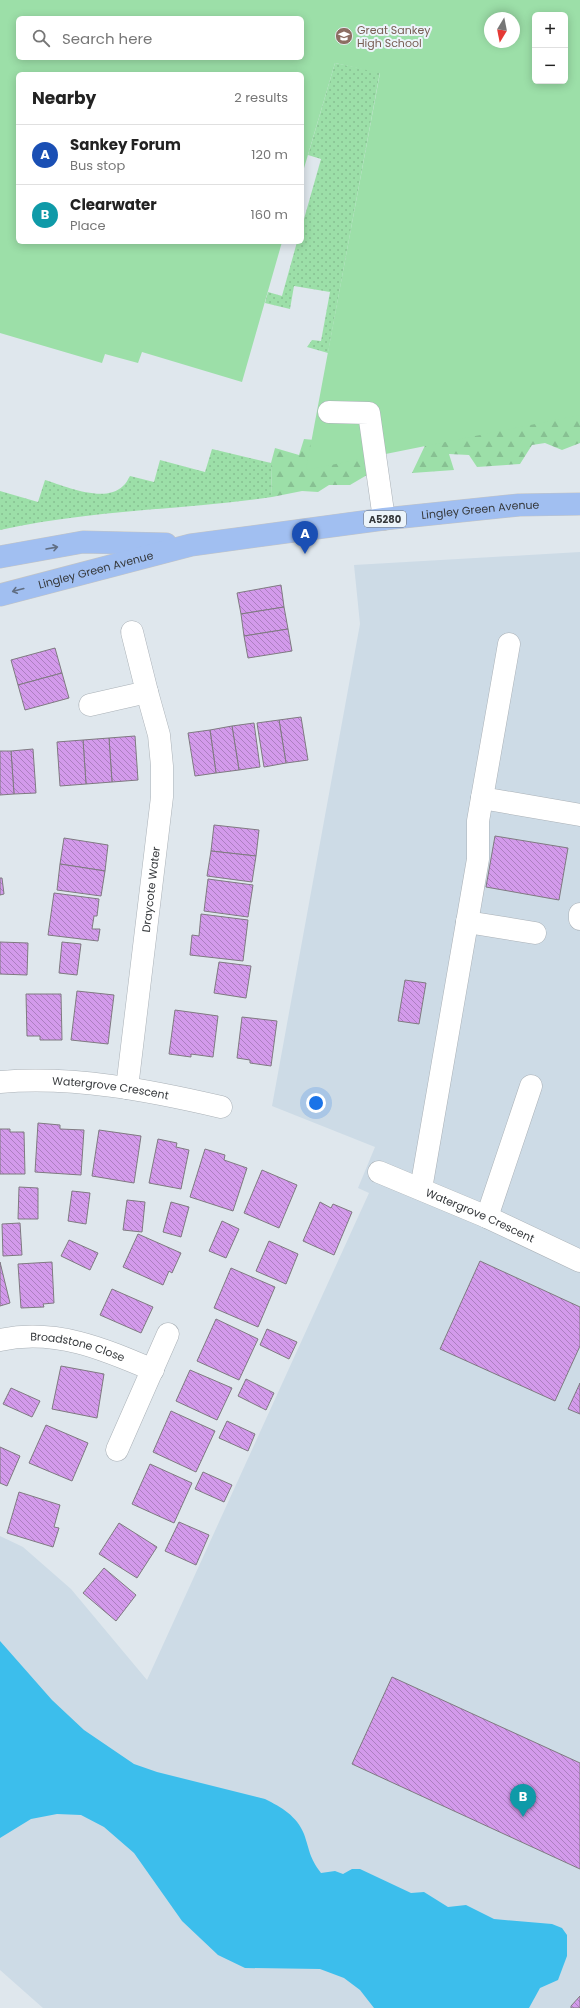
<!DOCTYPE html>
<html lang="en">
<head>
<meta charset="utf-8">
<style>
  body { margin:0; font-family:Poppins,sans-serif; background:#f6f6f6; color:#222 }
  .controls { position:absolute; right:12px; top:12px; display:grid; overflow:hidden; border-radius:6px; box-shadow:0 2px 10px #0003 }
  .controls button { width:36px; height:36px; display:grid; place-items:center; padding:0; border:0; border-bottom:1px solid #e0e0e0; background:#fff; color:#222; font:20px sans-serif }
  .compass { position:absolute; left:484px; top:12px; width:36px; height:36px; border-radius:50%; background:#fff; box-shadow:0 2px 10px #0003; rotate:190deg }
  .you { position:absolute; left:316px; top:1103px; width:14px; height:14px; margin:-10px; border:3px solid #fff; border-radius:50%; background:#1a73e8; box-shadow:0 0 0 6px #1a73e833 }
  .badge { display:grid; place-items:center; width:26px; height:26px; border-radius:50%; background:#1a73e8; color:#fff; font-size:13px; font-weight:700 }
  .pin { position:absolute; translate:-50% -33px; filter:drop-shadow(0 1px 2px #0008) }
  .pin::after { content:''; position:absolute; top:21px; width:14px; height:12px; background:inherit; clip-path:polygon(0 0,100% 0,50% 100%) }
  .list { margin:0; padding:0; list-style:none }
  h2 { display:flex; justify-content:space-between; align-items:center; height:52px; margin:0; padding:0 16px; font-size:17px }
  h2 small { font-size:13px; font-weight:400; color:#767676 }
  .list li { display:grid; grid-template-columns:26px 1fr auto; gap:12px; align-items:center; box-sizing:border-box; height:60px; padding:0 16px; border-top:1px solid #e0e0e0 }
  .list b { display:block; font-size:15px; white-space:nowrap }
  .list p { margin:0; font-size:13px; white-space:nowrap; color:#767676 }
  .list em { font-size:13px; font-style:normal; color:#767676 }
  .icon { flex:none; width:22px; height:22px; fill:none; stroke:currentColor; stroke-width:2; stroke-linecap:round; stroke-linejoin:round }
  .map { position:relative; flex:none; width:580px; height:2008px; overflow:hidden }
  .search { position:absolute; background:#fff; box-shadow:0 2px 10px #0003; left:16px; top:16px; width:288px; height:44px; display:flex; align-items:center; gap:10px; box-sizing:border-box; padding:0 14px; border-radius:6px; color:#767676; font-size:15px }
  .panel { position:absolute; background:#fff; box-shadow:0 2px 10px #0003; left:16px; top:72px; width:288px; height:172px; border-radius:6px }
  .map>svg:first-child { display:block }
  .built { fill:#cddbe6 }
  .grass { fill:url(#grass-dots) }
  .forest { fill:url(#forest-firs) }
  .park { fill:#9cdfa8; fill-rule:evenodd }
  .water { fill:#3cbeec }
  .building { fill:url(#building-back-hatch); stroke:#7f7a81 }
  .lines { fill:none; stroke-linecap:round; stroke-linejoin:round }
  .minor-casing { stroke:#aab1b7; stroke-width:23 }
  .major-casing { stroke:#c3c4c4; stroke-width:23 }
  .minor { stroke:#fff; stroke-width:22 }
  .major { stroke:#a1bff1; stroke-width:22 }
  .oneway { stroke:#616f84 }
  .labels { text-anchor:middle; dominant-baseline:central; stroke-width:4; stroke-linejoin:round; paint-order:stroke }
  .shield { fill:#ecf4fa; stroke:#6d7175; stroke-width:1 }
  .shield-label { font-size:10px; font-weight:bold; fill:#36393c }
  .education-label { font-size:11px; fill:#785e54; stroke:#ecf4fa; text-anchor:start }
  .street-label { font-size:11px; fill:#36393c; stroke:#ecf4fa }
</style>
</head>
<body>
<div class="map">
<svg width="580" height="2008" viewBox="0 0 580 2008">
  <defs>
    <pattern id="grass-dots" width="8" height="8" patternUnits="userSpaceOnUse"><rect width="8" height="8" fill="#9cdfa8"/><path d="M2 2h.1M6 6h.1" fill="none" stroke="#87c092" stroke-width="1.8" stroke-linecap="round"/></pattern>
    <pattern id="forest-firs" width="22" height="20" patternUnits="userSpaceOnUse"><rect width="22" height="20" fill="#9cdfa8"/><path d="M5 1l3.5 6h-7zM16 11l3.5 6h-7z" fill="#87c092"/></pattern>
    <pattern id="building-back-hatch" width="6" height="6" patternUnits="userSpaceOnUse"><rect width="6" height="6" fill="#d39aeb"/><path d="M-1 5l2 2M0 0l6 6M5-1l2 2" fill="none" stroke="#ac7fc0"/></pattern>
  </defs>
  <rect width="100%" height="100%" fill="#dfe7ed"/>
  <path class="built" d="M 580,552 L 580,2008 L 43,2008 L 0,1970 L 0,1536 L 23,1547 L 71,1589 L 147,1680 L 369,1193 L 358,1188 L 375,1147 L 272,1106 L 360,624 L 354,565 Z"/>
  <g class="grass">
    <path d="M 335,63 L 380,72 L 328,353 L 307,347 L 312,340 L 321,341 L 330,292 L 294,286 L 290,309 L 265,303 L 268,292 L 282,296 L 297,242 L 302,242 L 302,226 L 321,159 L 308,155 Z"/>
    <path d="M 212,449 L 271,463 L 272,497 C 181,510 89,510 0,530 L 0,491 L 38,502 L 45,480 C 65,486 105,504 123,486 C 126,484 128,479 130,476 L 154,482 L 160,460 L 205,472 Z"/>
  </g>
  <g class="forest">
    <path d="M 580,379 L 580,443 L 562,450 L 545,443 L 532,445 L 520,464 L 477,467 L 469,455 L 449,454 L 454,470 L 412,473 L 429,437 Z"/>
    <path d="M 304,439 L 365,445 L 367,475 L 350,485 L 329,485 L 318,492 L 302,491 L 272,497 L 271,463 L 275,448 L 299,455 Z"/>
  </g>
  <path class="park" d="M 0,0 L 580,0 L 580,415 L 306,470 L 380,73 L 335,63 L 302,175 L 302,74 L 18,74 L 18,242 L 282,242 L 242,382 L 142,352 L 138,363 L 105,354 L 102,363 L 0,333 ZM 535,15 L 565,15 L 565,81 L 535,81 ZM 18,18 L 302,18 L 302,58 L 18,58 ZM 490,18 L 514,18 L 514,42 L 490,42 Z"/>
  <path class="water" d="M 0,1641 L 52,1700 L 84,1730 L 134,1764 L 157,1772 L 265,1799 C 281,1807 297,1816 304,1834 C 310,1851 309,1857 321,1873 L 335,1871 L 343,1874 L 352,1869 L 360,1869 L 411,1893 L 424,1892 L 448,1907 L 466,1905 L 494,1919 L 552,1924 L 562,1928 L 567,1935 L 567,1956 L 558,1980 L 540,1988 L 529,2008 L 374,2008 L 360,1990 L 344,1978 L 320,1969 L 245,1968 L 218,1955 L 182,1921 L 134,1853 L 104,1827 L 81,1815 L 57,1814 L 31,1819 L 0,1838 Z"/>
  <g class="building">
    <path d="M 281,585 L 284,607 L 241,614 L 237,593 Z"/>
    <path d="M 284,607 L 288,629 L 244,636 L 241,614 Z"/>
    <path d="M 288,629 L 292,651 L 248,658 L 244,636 Z"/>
    <path d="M 55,648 L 62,673 L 18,685 L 11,660 Z"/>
    <path d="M 62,673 L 69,698 L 25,710 L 18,685 Z"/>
    <path d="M 301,717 L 308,760 L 286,763 L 279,720 Z"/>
    <path d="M 279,720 L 286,763 L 264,767 L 257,723 Z"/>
    <path d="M 254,723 L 260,767 L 239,770 L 232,726 Z"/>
    <path d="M 232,726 L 239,770 L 216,773 L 210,730 Z"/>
    <path d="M 210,730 L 216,773 L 195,776 L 188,733 Z"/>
    <path d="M 135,736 L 138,780 L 112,782 L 109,738 Z"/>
    <path d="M 109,738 L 112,782 L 86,784 L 83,740 Z"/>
    <path d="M 83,740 L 86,784 L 60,786 L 57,742 Z"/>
    <path d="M 33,749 L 36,793 L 14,794 L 11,751 Z"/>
    <path d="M 0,751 L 11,751 L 14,794 L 0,795 Z"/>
    <path d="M 214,825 L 259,830 L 256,856 L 211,851 Z"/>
    <path d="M 495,836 L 568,848 L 559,900 L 486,887 Z"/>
    <path d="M 64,838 L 108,845 L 105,871 L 60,864 Z"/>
    <path d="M 211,851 L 256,856 L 252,882 L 207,876 Z"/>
    <path d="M 60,864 L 105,871 L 101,896 L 57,890 Z"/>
    <path d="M 0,878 L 2,878 L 4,894 L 0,895 Z"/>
    <path d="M 208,879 L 253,885 L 248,917 L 204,911 Z"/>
    <path d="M 54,893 L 99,899 L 97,916 L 94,916 L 92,929 L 100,929 L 98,941 L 48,935 Z"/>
    <path d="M 201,914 L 248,920 L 243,961 L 190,955 L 192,935 L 199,936 Z"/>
    <path d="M 0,942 L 28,943 L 27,975 L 0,974 Z"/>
    <path d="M 62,942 L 81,944 L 77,975 L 59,973 Z"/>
    <path d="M 219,962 L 251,966 L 246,998 L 214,993 Z"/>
    <path d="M 405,980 L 426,983 L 419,1024 L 398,1021 Z"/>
    <path d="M 77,991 L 114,995 L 108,1044 L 71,1040 Z"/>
    <path d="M 26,994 L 61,994 L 62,1040 L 40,1040 L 40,1036 L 27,1036 Z"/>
    <path d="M 175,1010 L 218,1016 L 213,1057 L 191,1054 L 191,1057 L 169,1054 Z"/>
    <path d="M 242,1017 L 277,1021 L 271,1066 L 250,1063 L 250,1060 L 237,1058 Z"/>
    <path d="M 38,1123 L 60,1125 L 60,1129 L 84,1130 L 81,1175 L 35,1172 Z"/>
    <path d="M 0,1129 L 10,1129 L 10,1132 L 24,1132 L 25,1174 L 0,1174 Z"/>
    <path d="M 99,1130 L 141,1136 L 134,1183 L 92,1176 Z"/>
    <path d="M 158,1139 L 177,1143 L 176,1147 L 189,1150 L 181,1189 L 149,1183 Z"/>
    <path d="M 205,1149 L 225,1155 L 224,1160 L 247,1168 L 233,1211 L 190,1197 Z"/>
    <path d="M 262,1170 L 297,1185 L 279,1228 L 244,1213 Z"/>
    <path d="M 19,1187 L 38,1188 L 38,1219 L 18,1219 Z"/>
    <path d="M 72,1191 L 90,1193 L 86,1224 L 68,1221 Z"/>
    <path d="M 127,1200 L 145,1202 L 142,1232 L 123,1230 Z"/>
    <path d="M 171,1202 L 189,1207 L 181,1237 L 163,1232 Z"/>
    <path d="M 320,1202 L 331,1208 L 333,1204 L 352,1212 L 334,1255 L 303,1241 Z"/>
    <path d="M 222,1221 L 239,1229 L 226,1258 L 209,1251 Z"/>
    <path d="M 20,1223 L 22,1255 L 3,1256 L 2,1224 Z"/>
    <path d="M 138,1234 L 181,1253 L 172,1273 L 169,1271 L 163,1285 L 123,1267 Z"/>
    <path d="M 69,1240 L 98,1253 L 90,1270 L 61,1256 Z"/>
    <path d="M 269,1241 L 298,1254 L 286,1284 L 256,1271 Z"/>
    <path d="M 480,1261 L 580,1307 L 580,1346 L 555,1401 L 440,1349 Z"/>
    <path d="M 0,1262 L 10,1303 L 0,1306 Z"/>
    <path d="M 52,1262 L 54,1303 L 43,1304 L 44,1307 L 21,1308 L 18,1264 Z"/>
    <path d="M 231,1268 L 275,1287 L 258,1327 L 214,1308 Z"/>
    <path d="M 112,1289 L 153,1307 L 141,1333 L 100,1315 Z"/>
    <path d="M 216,1319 L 258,1339 L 239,1380 L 197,1361 Z"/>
    <path d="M 267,1329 L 297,1342 L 289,1359 L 260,1345 Z"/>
    <path d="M 61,1366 L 104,1374 L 97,1418 L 52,1409 Z"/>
    <path d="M 190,1370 L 232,1388 L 217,1420 L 176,1401 Z"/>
    <path d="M 246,1379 L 274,1393 L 266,1410 L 238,1396 Z"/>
    <path d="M 580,1383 L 580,1414 L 568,1409 Z"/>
    <path d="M 11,1388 L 40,1401 L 32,1417 L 3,1404 Z"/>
    <path d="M 171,1411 L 215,1431 L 196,1472 L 153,1452 Z"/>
    <path d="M 227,1421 L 255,1434 L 248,1451 L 219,1438 Z"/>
    <path d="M 46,1425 L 88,1443 L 72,1481 L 29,1463 Z"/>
    <path d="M 0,1447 L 20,1456 L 7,1486 L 0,1483 Z"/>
    <path d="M 150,1464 L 192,1483 L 174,1523 L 132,1504 Z"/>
    <path d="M 203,1472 L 232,1485 L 224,1502 L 195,1489 Z"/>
    <path d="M 19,1492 L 60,1505 L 54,1527 L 59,1528 L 53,1547 L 7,1533 Z"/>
    <path d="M 179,1522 L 209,1535 L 196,1565 L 165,1551 Z"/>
    <path d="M 119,1523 L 157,1547 L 137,1578 L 99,1554 Z"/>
    <path d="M 104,1568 L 136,1595 L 116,1621 L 83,1593 Z"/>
    <path d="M 392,1677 L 580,1763 L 580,1869 L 352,1764 Z"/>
    <path d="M 580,1996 L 580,2008 L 571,2008 L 571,2006 Z"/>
  </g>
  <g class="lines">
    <defs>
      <g id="minor">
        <path d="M 329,412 L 369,413 L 384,519"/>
        <path d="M 90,705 L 147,692 L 132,632"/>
        <path d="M 482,798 L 509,644"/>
        <path d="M 580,914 L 580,919"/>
        <path d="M 467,922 L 535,933"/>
        <path id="s1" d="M 0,1082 C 75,1076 148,1090 221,1107"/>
        <path id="s2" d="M 127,1088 L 162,797 L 162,766 L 159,735 L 147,692"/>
        <path id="s3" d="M 379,1172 L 487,1217 L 580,1261"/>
        <path d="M 421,1189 L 478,859 L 478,821 L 482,798 L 580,815"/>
        <path d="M 487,1217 L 531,1086"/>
        <path id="s4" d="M 0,1340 C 55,1328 104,1349 153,1370"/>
        <path d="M 117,1450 L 168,1334"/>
      </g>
      <g id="major">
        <path d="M 0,557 L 83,542 L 166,544"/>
        <path id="s5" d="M 0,595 L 191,545 L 384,519 L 519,505 L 580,504"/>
      </g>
    </defs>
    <use href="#minor" class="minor-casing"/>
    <use href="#major" class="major-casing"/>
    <use href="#minor" class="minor"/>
    <use href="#major" class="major"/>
  </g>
  <defs><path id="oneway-shaft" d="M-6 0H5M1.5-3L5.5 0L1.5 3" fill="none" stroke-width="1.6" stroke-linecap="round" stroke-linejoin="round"/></defs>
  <g class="oneway">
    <use href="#oneway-shaft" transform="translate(52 548) rotate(-10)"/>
    <use href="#oneway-shaft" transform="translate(18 590) rotate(165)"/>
  </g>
  <defs>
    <symbol id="school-disc" viewBox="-11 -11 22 22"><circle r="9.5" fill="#8d6e63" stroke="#ecf4fa"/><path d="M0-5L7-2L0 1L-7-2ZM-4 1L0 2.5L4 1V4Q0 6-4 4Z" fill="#fff"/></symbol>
  </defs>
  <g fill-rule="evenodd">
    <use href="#school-disc" x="334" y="26" width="20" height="20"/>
  </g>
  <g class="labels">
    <rect class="shield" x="364" y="511" width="42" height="16" rx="3"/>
    <g class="shield-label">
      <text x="385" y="519">A5280</text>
    </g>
    <g class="education-label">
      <text x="357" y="30">Great Sankey<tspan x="357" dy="13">High School</tspan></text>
    </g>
    <g class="street-label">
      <text stroke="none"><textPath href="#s5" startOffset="489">Lingley Green Avenue</textPath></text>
      <text stroke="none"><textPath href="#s5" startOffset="99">Lingley Green Avenue</textPath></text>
      <text stroke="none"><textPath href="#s2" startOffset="200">Draycote Water</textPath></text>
      <text stroke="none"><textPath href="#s1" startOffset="111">Watergrove Crescent</textPath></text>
      <text stroke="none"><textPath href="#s3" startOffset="110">Watergrove Crescent</textPath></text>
      <text stroke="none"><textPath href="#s4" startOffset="79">Broadstone Close</textPath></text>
    </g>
  </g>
</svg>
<div class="controls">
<button>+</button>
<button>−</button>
</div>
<svg class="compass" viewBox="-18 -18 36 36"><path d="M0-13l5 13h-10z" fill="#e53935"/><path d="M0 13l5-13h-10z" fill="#767676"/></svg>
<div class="you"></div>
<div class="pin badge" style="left:305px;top:554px;background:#1a4fb4">A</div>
<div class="pin badge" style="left:523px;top:1817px;background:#0f9aa8">B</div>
<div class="search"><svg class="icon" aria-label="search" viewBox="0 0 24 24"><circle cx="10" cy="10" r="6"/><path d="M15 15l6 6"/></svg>Search here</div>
<section class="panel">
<h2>Nearby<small>2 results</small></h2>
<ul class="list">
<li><span class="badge" style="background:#1a4fb4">A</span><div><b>Sankey Forum</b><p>Bus stop</p></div><em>120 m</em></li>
<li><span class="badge" style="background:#0f9aa8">B</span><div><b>Clearwater</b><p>Place</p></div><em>160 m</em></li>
</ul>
</section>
</div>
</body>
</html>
